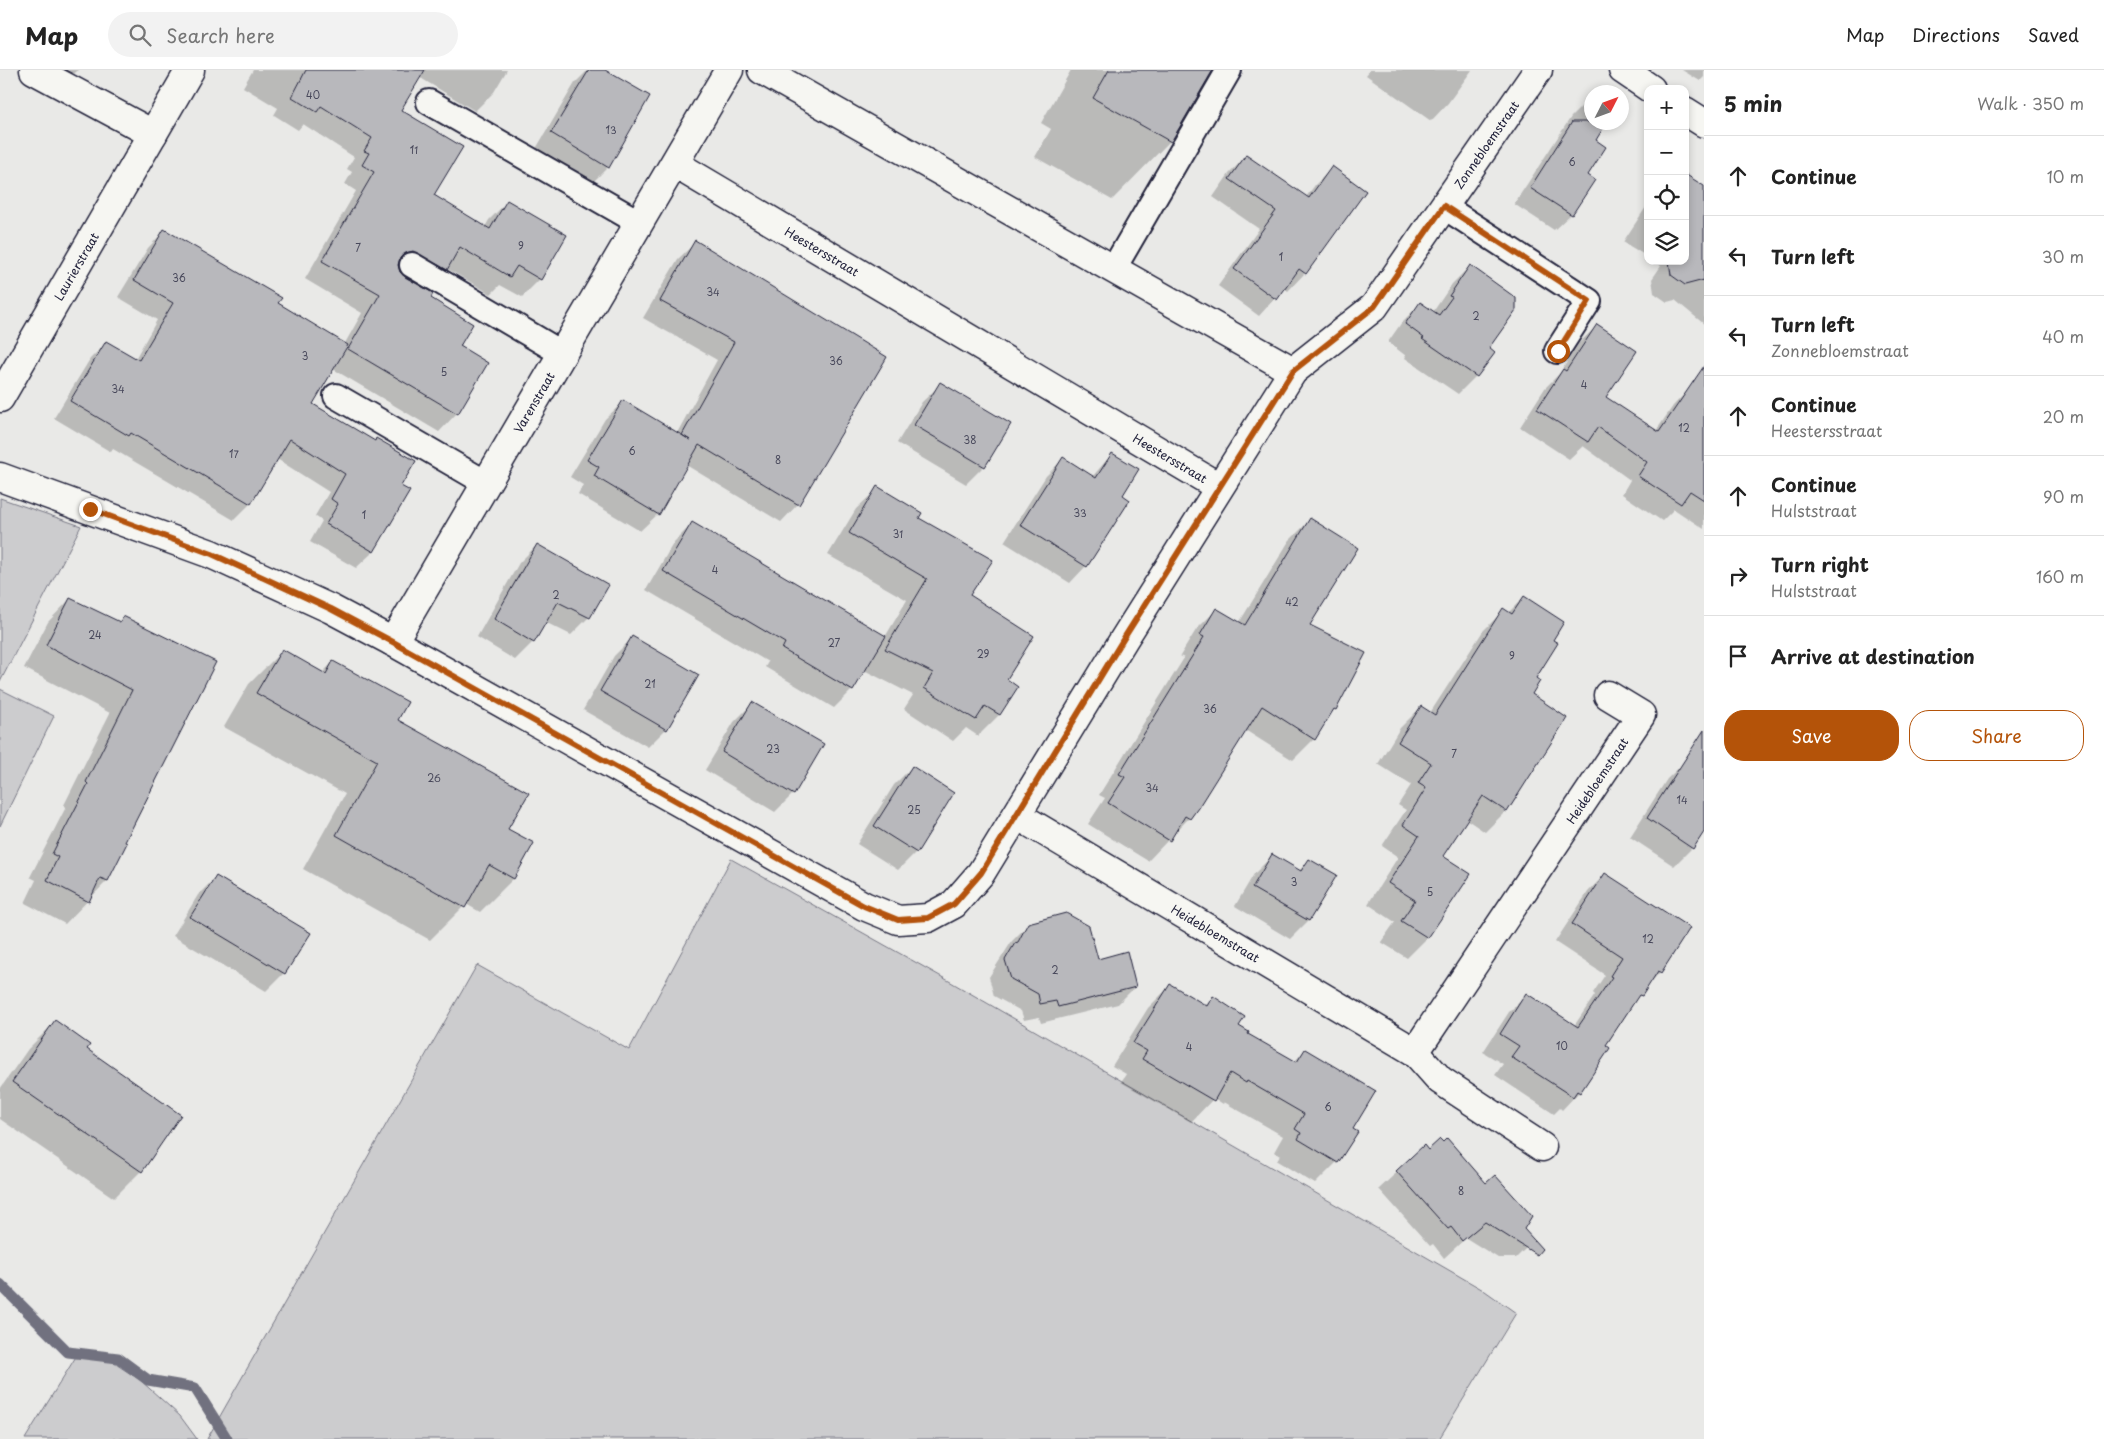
<!DOCTYPE html>
<html lang="en">
<head>
<meta charset="utf-8">
<style>
  body { margin:0; font-family:"Playpen Sans",sans-serif; background:#f2f2f2; color:#222 }
  .controls { position:absolute; right:15px; top:15px; display:grid; overflow:hidden; border-radius:10px; box-shadow:0 2px 8px #0003 }
  .controls button { width:45px; height:45px; display:grid; place-items:center; padding:0; border:0; border-bottom:1px solid #e0e0e0; background:#fff; color:#222; font:25px sans-serif }
  .compass { position:absolute; left:1584px; top:15px; width:45px; height:45px; border-radius:50%; background:#fff; box-shadow:0 2px 8px #0003; rotate:48deg }
  .stop { position:absolute; width:15px; height:15px; margin:-11px; border:4px solid #b45309; border-radius:50%; background:#fff }
  .stop.end { background:#b45309; border-color:#fff; box-shadow:0 1px 5px #0008 }
  .list { margin:0; padding:0; list-style:none }
  h2 { display:flex; justify-content:space-between; align-items:center; height:65px; margin:0; padding:0 20px; font-size:21px }
  h2 small { font-size:16px; font-weight:400; color:#767676 }
  .list li { display:grid; grid-template-columns:32px 1fr auto; gap:15px; align-items:center; box-sizing:border-box; height:80px; padding:0 20px; border-top:1px solid #e0e0e0 }
  .list b { display:block; font-size:19px; white-space:nowrap }
  .list p { margin:0; font-size:16px; white-space:nowrap; color:#767676 }
  .list em { font-size:16px; font-style:normal; color:#767676 }
  .actions { display:flex; gap:10px; padding:15px 20px }
  .actions a { flex:1; padding:11px 0; border:1px solid #b45309; border-radius:20px; text-align:center; font-size:18px; color:#b45309 }
  .actions .main { background:#b45309; color:#fff }
  .icon { flex:none; width:28px; height:28px; fill:none; stroke:currentColor; stroke-width:2; stroke-linecap:round; stroke-linejoin:round }
  .map { position:relative; flex:none; width:1704px; height:1369px; overflow:hidden }
  header { display:flex; align-items:center; gap:30px; box-sizing:border-box; height:70px; padding:0 25px; background:#fff; border-bottom:1px solid #e0e0e0 }
  header strong { font-size:24px }
  nav { display:flex; gap:28px; margin-inline-start:auto; font-size:18px }
  .search { width:350px; height:45px; background:#f2f2f2; display:flex; align-items:center; gap:12px; box-sizing:border-box; padding:0 18px; border-radius:28px; color:#767676; font-size:19px }
  main { display:flex }
  aside { flex:1; background:#fff }
  .map>svg:first-child { display:block }
  .green { fill:#ccccce; stroke:#777784 }
  .shadow { fill:#0003 }
  .lines { fill:none; stroke-linecap:round; stroke-linejoin:round }
  .stream { stroke:#71717f; stroke-width:11 }
  .building { fill:#b8b8bc; stroke:#22223b }
  .service-casing { stroke:#22223b; stroke-width:28 }
  .minor-casing { stroke:#22223b; stroke-width:31 }
  .service { stroke:#f6f6f2; stroke-width:24 }
  .minor { stroke:#f6f6f2; stroke-width:28 }
  .route { stroke:#b45309; stroke-width:6 }
  .labels { text-anchor:middle; dominant-baseline:central; stroke-width:5; stroke-linejoin:round; paint-order:stroke }
  .number-label { font-size:10px; fill:#48485b }
  .street-label { font-size:12px; fill:#22223b; stroke:#f6f6f2 }
</style>
</head>
<body>
<header>
<strong>Map</strong>
<div class="search"><svg class="icon" aria-label="search" viewBox="0 0 24 24"><circle cx="10" cy="10" r="6"/><path d="M15 15l6 6"/></svg>Search here</div>
<nav><a>Map</a><a>Directions</a><a>Saved</a></nav>
</header>
<main>
<div class="map">
<svg width="1704" height="1369" viewBox="0 0 1704 1369">
  <rect width="100%" height="100%" fill="#e9e9e7"/>
  <filter id="ink" filterUnits="userSpaceOnUse"><feTurbulence type="fractalNoise" baseFrequency=".02" numOctaves="2"/><feDisplacementMap in="SourceGraphic" scale="10" xChannelSelector="R" yChannelSelector="G"/><feConvolveMatrix kernelMatrix="1 2 1 2 8 2 1 2 1" color-interpolation-filters="sRGB"/></filter>
  <g filter="url(#ink)">
    <g class="green">
      <path d="M 0,428 L 81,456 L 0,612 Z"/>
      <path d="M 0,619 L 54,646 L 0,756 Z"/>
      <path d="M 731,789 L 949,911 L 1485,1221 L 1516,1243 L 1439,1369 L 207,1369 L 477,895 L 629,980 Z"/>
      <path d="M 77,1285 L 105,1287 L 140,1310 L 180,1346 L 197,1369 L 25,1369 Z"/>
    </g>
    <g class="shadow">
      <path d="M 68,0 L 78,0 L 74,4 Z"/>
      <path d="M 253,0 L 507,0 L 494,22 L 475,41 L 419,7 L 399,41 L 432,125 L 485,157 L 489,150 L 507,132 L 540,209 L 522,227 L 500,215 L 491,224 L 446,198 L 427,217 L 399,202 L 429,228 L 458,277 L 457,343 L 439,362 L 333,299 L 311,335 L 399,417 L 408,422 L 373,482 L 356,498 L 310,472 L 322,451 L 315,446 L 329,422 L 277,389 L 250,434 L 234,450 L 113,379 L 111,382 L 54,348 L 90,289 L 107,272 L 135,289 L 157,250 L 118,227 L 148,178 L 164,161 L 276,234 L 344,275 L 362,243 L 305,209 L 356,121 L 345,114 L 352,102 L 347,99 L 354,87 L 303,54 L 298,60 L 274,45 L 278,38 L 243,17 Z"/>
      <path d="M 588,0 L 602,0 L 608,97 L 590,115 L 534,82 L 575,13 Z"/>
      <path d="M 1071,0 L 1211,0 L 1170,71 L 1112,130 L 1035,87 L 1051,59 L 1041,53 Z"/>
      <path d="M 1370,0 L 1472,0 L 1448,33 L 1431,51 L 1366,5 Z"/>
      <path d="M 1682,0 L 1704,0 L 1704,7 L 1700,11 Z"/>
      <path d="M 1587,31 L 1592,34 L 1594,71 L 1571,144 L 1554,160 L 1514,134 L 1571,47 Z"/>
      <path d="M 1246,86 L 1306,127 L 1315,115 L 1332,98 L 1305,203 L 1288,221 L 1284,218 L 1259,246 L 1218,216 L 1259,159 L 1213,127 L 1229,104 Z"/>
      <path d="M 1704,117 L 1704,254 L 1675,230 L 1667,232 L 1654,223 L 1652,209 L 1661,196 L 1654,191 L 1685,191 Z"/>
      <path d="M 1648,134 L 1648,187 L 1623,172 Z"/>
      <path d="M 696,172 L 798,434 L 781,452 L 686,395 L 658,444 L 640,461 L 578,424 L 583,415 L 570,407 L 605,349 L 623,332 L 677,363 L 717,290 L 643,248 L 678,189 Z"/>
      <path d="M 1470,196 L 1487,279 L 1476,306 L 1458,324 L 1405,288 L 1406,286 L 1388,272 L 1402,252 L 1420,234 L 1433,242 L 1452,214 Z"/>
      <path d="M 1597,256 L 1604,328 L 1656,361 L 1673,336 L 1690,318 L 1704,327 L 1704,459 L 1674,439 L 1662,451 L 1622,424 L 1630,410 L 1583,376 L 1569,389 L 1520,357 L 1545,318 L 1560,303 L 1579,273 Z"/>
      <path d="M 941,314 L 984,396 L 966,414 L 897,373 L 922,332 Z"/>
      <path d="M 1112,384 L 1121,425 L 1086,496 L 1070,513 L 1004,472 L 1046,406 L 1063,389 L 1092,407 Z"/>
      <path d="M 878,418 L 918,448 L 968,525 L 1005,610 L 999,645 L 978,666 L 966,658 L 953,671 L 904,639 L 913,625 L 864,600 L 852,620 L 834,638 L 765,597 L 768,592 L 646,520 L 674,472 L 692,454 L 885,567 L 907,530 L 828,485 L 856,439 Z"/>
      <path d="M 1310,450 L 1308,555 L 1335,639 L 1328,646 L 1314,669 L 1293,690 L 1245,660 L 1189,748 L 1148,791 L 1088,754 L 1105,728 L 1099,725 L 1184,588 L 1180,586 L 1196,560 L 1217,539 L 1239,553 L 1289,471 Z"/>
      <path d="M 537,475 L 589,547 L 571,565 L 545,552 L 533,572 L 515,590 L 477,567 L 519,493 Z"/>
      <path d="M 1524,527 L 1551,570 L 1534,608 L 1506,741 L 1485,762 L 1466,749 L 1441,786 L 1428,867 L 1407,888 L 1381,872 L 1395,852 L 1368,834 L 1398,787 L 1382,776 L 1406,740 L 1398,735 L 1411,715 L 1378,694 L 1400,658 L 1421,637 L 1430,643 L 1483,561 L 1504,540 L 1508,543 Z"/>
      <path d="M 70,529 L 118,553 L 123,547 L 214,593 L 123,772 L 125,773 L 107,811 L 65,854 L 25,833 L 36,810 L 30,807 L 66,737 L 64,735 L 110,643 L 24,598 L 48,552 Z"/>
      <path d="M 632,568 L 666,659 L 648,677 L 583,640 L 614,586 Z"/>
      <path d="M 282,581 L 322,603 L 333,592 L 396,650 L 507,760 L 532,773 L 513,809 L 480,842 L 466,834 L 430,870 L 303,799 L 345,724 L 224,657 L 249,614 Z"/>
      <path d="M 752,634 L 793,724 L 775,742 L 705,700 L 734,652 Z"/>
      <path d="M 1686,691 L 1704,703 L 1704,760 L 1692,778 L 1674,796 L 1630,767 L 1667,709 Z"/>
      <path d="M 912,697 L 916,782 L 898,800 L 857,774 L 894,715 Z"/>
      <path d="M 1272,786 L 1299,801 L 1309,790 L 1335,806 L 1308,851 L 1290,869 L 1235,836 L 1254,804 Z"/>
      <path d="M 1605,804 L 1660,902 L 1630,936 L 1604,975 L 1579,1022 L 1562,1040 L 1560,1038 L 1554,1044 L 1495,1005 L 1503,994 L 1483,982 L 1509,942 L 1527,925 L 1574,956 L 1595,925 L 1593,923 L 1605,905 L 1555,872 L 1588,822 Z"/>
      <path d="M 216,807 L 309,863 L 284,903 L 266,921 L 173,866 L 198,825 Z"/>
      <path d="M 1029,854 L 1097,890 L 1135,917 L 1118,934 L 1041,953 L 1039,947 L 1024,950 L 1021,941 L 994,926 L 989,907 L 1012,871 Z"/>
      <path d="M 1170,916 L 1205,936 L 1213,928 L 1246,965 L 1294,992 L 1305,980 L 1337,1092 L 1315,1114 L 1277,1091 L 1280,1086 L 1274,1082 L 1283,1066 L 1224,1032 L 1223,1034 L 1214,1028 L 1191,1052 L 1121,1012 L 1126,1004 L 1112,996 L 1148,938 Z"/>
      <path d="M 55,952 L 85,980 L 141,1101 L 114,1128 L 0,1049 L 0,1019 L 28,979 Z"/>
      <path d="M 1424,1077 L 1522,1159 L 1533,1171 L 1516,1188 L 1498,1188 L 1466,1168 L 1444,1188 L 1433,1174 L 1430,1176 L 1379,1119 Z"/>
    </g>
    <g class="lines">
      <path class="stream" d="M 0,1214 L 68,1282 L 118,1288 L 148,1310 L 195,1318 L 227,1369"/>
    </g>
    <g class="building">
      <path d="M 306,0 L 425,0 L 401,40 L 463,77 L 434,125 L 490,159 L 507,130 L 567,165 L 541,210 L 517,196 L 510,207 L 460,177 L 447,200 L 413,181 L 406,183 L 400,188 L 398,195 L 400,202 L 405,207 L 433,223 L 431,228 L 473,254 L 460,276 L 488,293 L 458,344 L 348,279 L 380,224 L 322,191 L 374,102 L 362,95 L 369,83 L 364,81 L 372,68 L 321,36 L 317,42 L 292,27 Z"/>
      <path d="M 589,0 L 605,0 L 650,26 L 609,98 L 551,63 Z"/>
      <path d="M 1109,0 L 1213,0 L 1171,72 L 1093,28 Z"/>
      <path d="M 1572,52 L 1607,52 L 1596,70 L 1606,77 L 1588,105 L 1595,110 L 1572,145 L 1530,118 Z"/>
      <path d="M 1246,85 L 1309,128 L 1332,96 L 1366,121 L 1306,204 L 1299,199 L 1277,230 L 1234,199 L 1276,141 L 1229,109 Z"/>
      <path d="M 1685,104 L 1704,116 L 1704,210 L 1685,215 L 1671,205 L 1669,191 L 1685,191 Z"/>
      <path d="M 164,159 L 282,228 L 278,233 L 348,275 L 313,334 L 375,371 L 376,368 L 416,391 L 401,416 L 410,421 L 374,482 L 326,454 L 338,434 L 331,429 L 345,404 L 290,369 L 251,434 L 131,363 L 129,366 L 70,331 L 106,271 L 139,290 L 173,233 L 134,210 Z"/>
      <path d="M 695,170 L 887,287 L 799,435 L 699,375 L 659,445 L 594,406 L 599,397 L 587,390 L 623,330 L 690,370 L 682,365 L 734,272 L 660,231 Z"/>
      <path d="M 1470,195 L 1516,228 L 1516,240 L 1489,278 L 1495,283 L 1477,307 L 1422,269 L 1424,268 L 1405,254 L 1420,232 L 1439,245 L 1452,227 L 1449,226 Z"/>
      <path d="M 1597,254 L 1637,281 L 1606,327 L 1659,362 L 1704,296 L 1704,430 L 1690,421 L 1681,434 L 1638,406 L 1647,392 L 1598,357 L 1588,372 L 1537,339 L 1563,299 L 1566,301 Z"/>
      <path d="M 940,312 L 1011,354 L 985,397 L 914,355 Z"/>
      <path d="M 1112,383 L 1139,399 L 1123,425 L 1130,430 L 1087,497 L 1020,455 L 1063,387 L 1096,408 Z"/>
      <path d="M 877,416 L 922,443 L 919,448 L 993,490 L 970,525 L 1034,566 L 1007,609 L 1018,617 L 1000,645 L 985,636 L 976,650 L 924,618 L 933,603 L 885,579 L 927,509 L 849,463 Z"/>
      <path d="M 1310,448 L 1358,478 L 1310,555 L 1366,583 L 1336,640 L 1334,639 L 1315,670 L 1262,636 L 1198,738 L 1190,749 L 1185,746 L 1170,771 L 1108,733 L 1125,707 L 1119,704 L 1204,567 L 1200,565 L 1216,538 L 1245,555 Z"/>
      <path d="M 692,452 L 886,566 L 853,621 L 782,579 L 785,573 L 663,501 Z"/>
      <path d="M 537,474 L 609,515 L 590,548 L 558,532 L 534,573 L 494,549 Z"/>
      <path d="M 1524,526 L 1564,552 L 1553,570 L 1558,573 L 1536,608 L 1540,611 L 1532,624 L 1567,648 L 1507,742 L 1483,726 L 1443,786 L 1471,804 L 1428,868 L 1401,851 L 1415,830 L 1388,813 L 1419,766 L 1403,755 L 1426,718 L 1418,713 L 1431,693 L 1398,672 L 1421,636 L 1435,645 L 1503,538 L 1512,544 Z"/>
      <path d="M 70,528 L 120,552 L 123,546 L 216,592 L 125,772 L 127,773 L 108,811 L 100,808 L 89,832 L 47,810 L 58,787 L 52,784 L 88,714 L 86,712 L 132,620 L 46,575 Z"/>
      <path d="M 632,566 L 699,605 L 667,660 L 600,621 Z"/>
      <path d="M 282,579 L 326,604 L 333,591 L 408,632 L 398,650 L 529,723 L 508,759 L 534,773 L 514,809 L 489,795 L 465,838 L 336,765 L 377,691 L 256,623 Z"/>
      <path d="M 752,632 L 824,674 L 794,725 L 722,682 Z"/>
      <path d="M 1704,660 L 1704,762 L 1693,779 L 1647,748 Z"/>
      <path d="M 912,696 L 954,723 L 917,783 L 874,756 Z"/>
      <path d="M 1272,784 L 1301,801 L 1309,789 L 1337,805 L 1309,851 L 1252,818 Z"/>
      <path d="M 1605,803 L 1690,858 L 1661,903 L 1658,901 L 1642,926 L 1639,925 L 1606,975 L 1610,978 L 1580,1023 L 1577,1021 L 1573,1027 L 1511,987 L 1519,976 L 1500,964 L 1526,923 L 1578,957 L 1612,907 L 1610,906 L 1622,887 L 1572,854 Z"/>
      <path d="M 216,806 L 311,863 L 285,904 L 190,847 Z"/>
      <path d="M 1066,843 L 1089,856 L 1098,889 L 1127,881 L 1136,917 L 1058,937 L 1056,931 L 1040,934 L 1038,924 L 1011,909 L 1005,890 L 1015,873 L 1018,872 L 1028,853 Z"/>
      <path d="M 1170,914 L 1207,936 L 1213,926 L 1245,947 L 1239,956 L 1249,962 L 1248,964 L 1297,992 L 1305,979 L 1376,1021 L 1353,1059 L 1358,1062 L 1338,1093 L 1298,1069 L 1301,1063 L 1295,1059 L 1304,1044 L 1247,1011 L 1246,1013 L 1230,1003 L 1214,1031 L 1142,989 L 1147,981 L 1133,973 Z"/>
      <path d="M 55,950 L 90,975 L 87,979 L 181,1045 L 142,1102 L 12,1012 Z"/>
      <path d="M 1447,1068 L 1486,1113 L 1495,1105 L 1532,1146 L 1524,1159 L 1542,1179 L 1537,1185 L 1485,1152 L 1462,1171 L 1451,1157 L 1448,1159 L 1396,1101 L 1424,1075 L 1428,1080 L 1440,1069 L 1443,1072 Z"/>
    </g>
    <g class="lines">
      <defs>
        <g id="service">
          <path d="M 429,32 L 640,153"/>
          <path d="M 1443,136 L 1589,231 L 1557,281"/>
          <path d="M 412,195 L 563,284"/>
          <path d="M 1114,198 L 1229,0"/>
          <path d="M 336,326 L 486,413"/>
        </g>
        <g id="minor">
          <path d="M 34,0 L 153,64"/>
          <path d="M 762,0 L 1293,301"/>
          <path d="M 1623,0 L 1651,19"/>
          <path d="M 1685,41 L 1704,53"/>
          <path id="s1" d="M 675,94 L 1219,417"/>
          <path id="s2" d="M 0,328 L 190,0"/>
          <path id="s3" d="M 0,407 L 211,484 L 331,539 L 393,572 L 864,836 L 898,850 L 928,848 L 954,834 L 981,803 L 1124,569 L 1293,301 L 1374,237 L 1538,0"/>
          <path id="s4" d="M 393,572 L 729,0"/>
          <path id="s5" d="M 1017,745 L 1415,982 L 1641,645 L 1608,625"/>
          <path d="M 1415,982 L 1440,1010 L 1542,1077"/>
        </g>
      </defs>
      <use href="#service" class="service-casing"/>
      <use href="#minor" class="minor-casing"/>
      <use href="#service" class="service"/>
      <use href="#minor" class="minor"/>
    </g>
  </g>
  <g class="lines" filter="url(#ink)">
    <path class="route" d="M 90,439 L 212,484 L 331,539 L 393,572 L 864,836 L 898,850 L 928,848 L 954,834 L 981,803 L 1124,568 L 1293,301 L 1374,237 L 1444,136 L 1589,231 L 1558,281"/>
  </g>
  <g class="labels">
    <g class="number-label">
      <text x="313" y="24">40</text>
      <text x="611" y="59">13</text>
      <text x="414" y="79">11</text>
      <text x="1572" y="91">6</text>
      <text x="521" y="175">9</text>
      <text x="358" y="177">7</text>
      <text x="1281" y="186">1</text>
      <text x="179" y="207">36</text>
      <text x="713" y="221">34</text>
      <text x="1476" y="245">2</text>
      <text x="305" y="285">3</text>
      <text x="836" y="290">36</text>
      <text x="444" y="301">5</text>
      <text x="1584" y="314">4</text>
      <text x="118" y="318">34</text>
      <text x="1684" y="357">12</text>
      <text x="970" y="369">38</text>
      <text x="632" y="380">6</text>
      <text x="234" y="383">17</text>
      <text x="778" y="389">8</text>
      <text x="1080" y="442">33</text>
      <text x="364" y="444">1</text>
      <text x="898" y="463">31</text>
      <text x="715" y="499">4</text>
      <text x="556" y="524">2</text>
      <text x="1292" y="531">42</text>
      <text x="95" y="564">24</text>
      <text x="834" y="572">27</text>
      <text x="983" y="583">29</text>
      <text x="1512" y="585">9</text>
      <text x="650" y="613">21</text>
      <text x="1210" y="638">36</text>
      <text x="773" y="678">23</text>
      <text x="1454" y="683">7</text>
      <text x="434" y="707">26</text>
      <text x="1152" y="717">34</text>
      <text x="1682" y="729">14</text>
      <text x="914" y="739">25</text>
      <text x="1294" y="811">3</text>
      <text x="1430" y="821">5</text>
      <text x="1648" y="868">12</text>
      <text x="1055" y="899">2</text>
      <text x="1562" y="975">10</text>
      <text x="1189" y="976">4</text>
      <text x="1328" y="1036">6</text>
      <text x="1461" y="1120">8</text>
    </g>
    <g class="street-label">
      <text stroke="none"><textPath href="#s3" startOffset="1996">Zonnebloemstraat</textPath></text>
      <text stroke="none"><textPath href="#s1" startOffset="171">Heestersstraat</textPath></text>
      <text stroke="none"><textPath href="#s2" startOffset="152">Laurierstraat</textPath></text>
      <text stroke="none"><textPath href="#s4" startOffset="278">Varenstraat</textPath></text>
      <text stroke="none"><textPath href="#s1" startOffset="576">Heestersstraat</textPath></text>
      <text stroke="none"><textPath href="#s5" startOffset="790">Heidebloemstraat</textPath></text>
      <text stroke="none"><textPath href="#s5" startOffset="231">Heidebloemstraat</textPath></text>
    </g>
  </g>
</svg>
<div class="controls">
<button>+</button>
<button>−</button>
<button><svg class="icon" aria-label="locate" viewBox="0 0 24 24"><circle cx="12" cy="12" r="6"/><path d="M12 2v4M12 18v4M2 12h4M18 12h4"/></svg></button>
<button><svg class="icon" aria-label="layers" viewBox="0 0 24 24"><path d="M12 4l9 5-9 5-9-5zM3 14l9 5 9-5"/></svg></button>
</div>
<svg class="compass" viewBox="-18 -18 36 36"><path d="M0-13l5 13h-10z" fill="#e53935"/><path d="M0 13l5-13h-10z" fill="#767676"/></svg>
<div class="stop" style="left:1558px;top:281px"></div>
<div class="stop end" style="left:90px;top:439px"></div>
</div>
<aside>
<h2>5 min<small>Walk · 350 m</small></h2>
<ul class="list">
<li><svg class="icon" aria-label="ahead" viewBox="0 0 24 24"><path d="M12 20V5M6 11l6-6 6 6"/></svg><div><b>Continue</b></div><em>10 m</em></li>
<li><svg class="icon" aria-label="left" viewBox="0 0 24 24"><path d="M17 20v-9H6M10 6l-5 5 5 5"/></svg><div><b>Turn left</b></div><em>30 m</em></li>
<li><svg class="icon" aria-label="left" viewBox="0 0 24 24"><path d="M17 20v-9H6M10 6l-5 5 5 5"/></svg><div><b>Turn left</b><p>Zonnebloemstraat</p></div><em>40 m</em></li>
<li><svg class="icon" aria-label="ahead" viewBox="0 0 24 24"><path d="M12 20V5M6 11l6-6 6 6"/></svg><div><b>Continue</b><p>Heestersstraat</p></div><em>20 m</em></li>
<li><svg class="icon" aria-label="ahead" viewBox="0 0 24 24"><path d="M12 20V5M6 11l6-6 6 6"/></svg><div><b>Continue</b><p>Hulststraat</p></div><em>90 m</em></li>
<li><svg class="icon" aria-label="right" viewBox="0 0 24 24"><path d="M7 20v-9h11M14 6l5 5-5 5"/></svg><div><b>Turn right</b><p>Hulststraat</p></div><em>160 m</em></li>
<li><svg class="icon" aria-label="arrive" viewBox="0 0 24 24"><path d="M6 21V4h12l-3 4 3 4H6"/></svg><div><b>Arrive at destination</b></div></li>
</ul>
<div class="actions"><a class="main">Save</a><a>Share</a></div>
</aside>
</main>
</body>
</html>
